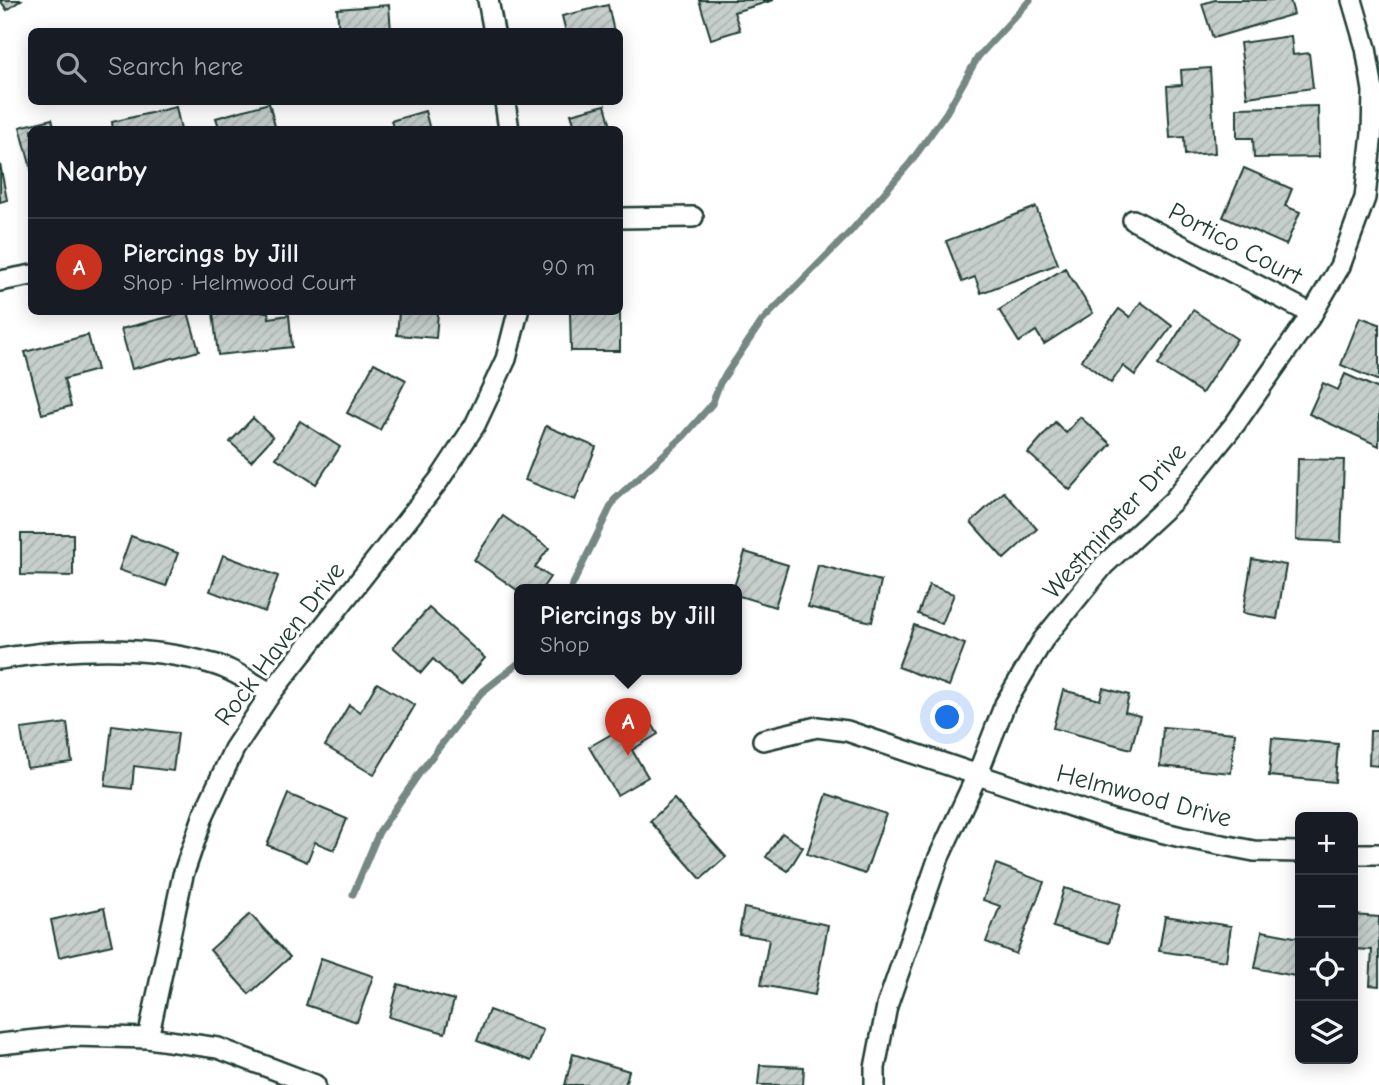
<!DOCTYPE html>
<html lang="en">
<head>
<meta charset="utf-8">
<style>
  body { margin:0; font-family:"Comic Neue",sans-serif; background:#242831; color:#f1f3f6 }
  .controls { position:absolute; right:21px; bottom:21px; display:grid; overflow:hidden; border-radius:10px; box-shadow:0 4px 18px #0003 }
  .controls button { width:63px; height:63px; display:grid; place-items:center; padding:0; border:0; border-bottom:2px solid #363941; background:#171b24; color:#f1f3f6; font:35px sans-serif }
  .you { position:absolute; left:948px; top:718px; width:24px; height:24px; margin:-18px; border:5px solid #fff; border-radius:50%; background:#1a73e8; box-shadow:0 0 0 10px #1a73e833 }
  .badge { display:grid; place-items:center; width:46px; height:46px; border-radius:50%; background:#c8321e; color:#fff; font-size:23px; font-weight:700 }
  .pin { position:absolute; translate:-50% -58px; filter:drop-shadow(0 2px 4px #0008) }
  .pin::after { content:''; position:absolute; top:37px; width:24px; height:21px; background:inherit; clip-path:polygon(0 0,100% 0,50% 100%) }
  .popup { position:absolute; left:514px; top:584px; width:228px; height:91px; box-sizing:border-box; display:grid; place-content:center; border-radius:10px; background:#171b24; filter:drop-shadow(0 2px 5px #0005); font-size:23px; white-space:nowrap; color:#9ea1a6 }
  .popup b { font-size:26px; color:#f1f3f6 }
  .popup::after { content:''; position:absolute; left:50%; top:100%; margin-left:-14px; border:14px solid transparent; border-top-color:#171b24 }
  .list { margin:0; padding:0; list-style:none }
  h2 { display:flex; justify-content:space-between; align-items:center; height:91px; margin:0; padding:0 28px; font-size:30px }
  h2 small { font-size:23px; font-weight:400; color:#9ea1a6 }
  .list li { display:grid; grid-template-columns:46px 1fr auto; gap:21px; align-items:center; box-sizing:border-box; height:98px; padding:0 28px; border-top:2px solid #363941 }
  .list b { display:block; font-size:26px; white-space:nowrap }
  .list p { margin:0; font-size:23px; white-space:nowrap; color:#9ea1a6 }
  .list em { font-size:23px; font-style:normal; color:#9ea1a6 }
  .icon { flex:none; width:38px; height:38px; fill:none; stroke:currentColor; stroke-width:2; stroke-linecap:round; stroke-linejoin:round }
  .map { position:relative; flex:none; width:1379px; height:1085px; overflow:hidden }
  .search { position:absolute; background:#171b24; box-shadow:0 4px 18px #0003; left:28px; top:28px; width:595px; height:77px; display:flex; align-items:center; gap:18px; box-sizing:border-box; padding:0 24px; border-radius:10px; color:#9ea1a6; font-size:26px }
  .panel { position:absolute; background:#171b24; box-shadow:0 4px 18px #0003; left:28px; top:126px; width:595px; height:189px; border-radius:10px }
  .map>svg:first-child { display:block }
  .lines { fill:none; stroke-linecap:round; stroke-linejoin:round }
  .stream { stroke:#758883; stroke-width:7 }
  .building { fill:url(#building-hatch); stroke:#1f3d34; stroke-width:2 }
  .minor-casing { stroke:#1f3d34; stroke-width:24 }
  .minor { stroke:#fff; stroke-width:19 }
  .labels { text-anchor:middle; dominant-baseline:central; stroke-width:6; stroke-linejoin:round; paint-order:stroke }
  .street-label { font-size:26px; fill:#1f3d34; stroke:#fff }
</style>
</head>
<body>
<div class="map">
<svg width="1379" height="1085" viewBox="0 0 1379 1085">
  <defs>
    <pattern id="building-hatch" width="6" height="6" patternUnits="userSpaceOnUse" patternTransform="scale(1.75)"><rect width="6" height="6" fill="#c7cfcc"/><path d="M-1 1l2-2M0 6l6-6M5 7l2-2" fill="none" stroke="#aab3b0"/></pattern>
  </defs>
  <rect width="100%" height="100%" fill="#fff"/>
  <filter id="ink" filterUnits="userSpaceOnUse"><feTurbulence type="fractalNoise" baseFrequency=".0143" numOctaves="2"/><feDisplacementMap in="SourceGraphic" scale="14" xChannelSelector="R" yChannelSelector="G"/><feConvolveMatrix kernelMatrix="1 2 1 2 8 2 1 2 1" color-interpolation-filters="sRGB"/></filter>
  <g filter="url(#ink)">
    <g class="lines">
      <g class="stream">
        <path d="M 570,590 L 614,500 L 684,436 L 712,404 L 720,383 L 762,321 L 851,231 L 910,163 L 946,113 L 978,57 L 1030,0"/>
        <path d="M 353,894 L 379,832 L 421,771 L 481,693 L 520,662"/>
      </g>
    </g>
    <g class="building">
      <path d="M 0,0 L 21,0 L 7,10 Z"/>
      <path d="M 699,0 L 774,0 L 734,12 L 740,30 L 711,39 Z"/>
      <path d="M 1215,0 L 1290,0 L 1294,14 L 1213,38 L 1202,4 Z"/>
      <path d="M 389,5 L 391,32 L 339,32 L 337,9 Z"/>
      <path d="M 608,5 L 614,32 L 566,32 L 562,16 Z"/>
      <path d="M 1291,36 L 1293,55 L 1309,53 L 1313,88 L 1247,97 L 1240,43 Z"/>
      <path d="M 1210,68 L 1215,153 L 1185,155 L 1184,137 L 1170,138 L 1167,86 L 1182,85 L 1181,70 Z"/>
      <path d="M 269,103 L 276,130 L 220,130 L 216,118 Z"/>
      <path d="M 605,105 L 612,130 L 576,130 L 571,114 Z"/>
      <path d="M 1318,106 L 1319,157 L 1254,158 L 1253,138 L 1237,138 L 1237,108 Z"/>
      <path d="M 176,107 L 181,130 L 113,130 L 112,122 Z"/>
      <path d="M 425,111 L 430,130 L 394,130 L 391,121 Z"/>
      <path d="M 52,119 L 55,130 L 32,130 L 32,172 L 20,127 Z"/>
      <path d="M 0,164 L 7,200 L 0,202 Z"/>
      <path d="M 1244,168 L 1292,189 L 1285,206 L 1300,212 L 1286,245 L 1223,217 Z"/>
      <path d="M 1036,207 L 1058,264 L 981,293 L 975,277 L 962,282 L 946,241 Z"/>
      <path d="M 1065,268 L 1093,313 L 1044,344 L 1036,331 L 1019,342 L 999,310 Z"/>
      <path d="M 1141,302 L 1172,326 L 1135,375 L 1123,366 L 1111,383 L 1081,360 L 1119,309 L 1130,317 Z"/>
      <path d="M 620,303 L 620,351 L 571,351 L 570,312 L 620,312 Z"/>
      <path d="M 1193,310 L 1237,339 L 1202,393 L 1158,365 Z"/>
      <path d="M 188,312 L 199,351 L 132,369 L 121,329 Z"/>
      <path d="M 213,312 L 268,312 L 269,318 L 289,315 L 292,347 L 218,355 Z"/>
      <path d="M 399,312 L 438,312 L 436,338 L 397,335 Z"/>
      <path d="M 1360,317 L 1379,324 L 1379,381 L 1341,365 Z"/>
      <path d="M 88,335 L 97,370 L 64,379 L 71,406 L 42,414 L 25,352 Z"/>
      <path d="M 374,363 L 406,380 L 380,430 L 347,413 Z"/>
      <path d="M 1345,374 L 1379,389 L 1379,446 L 1309,414 L 1323,383 L 1338,390 Z"/>
      <path d="M 1080,417 L 1111,444 L 1070,490 L 1028,453 L 1055,422 L 1066,433 Z"/>
      <path d="M 253,418 L 273,437 L 251,461 L 230,442 Z"/>
      <path d="M 300,421 L 340,447 L 316,484 L 276,458 Z"/>
      <path d="M 546,426 L 596,447 L 575,500 L 525,480 Z"/>
      <path d="M 1298,459 L 1344,460 L 1341,542 L 1296,540 Z"/>
      <path d="M 1004,492 L 1037,529 L 1004,559 L 971,522 Z"/>
      <path d="M 503,516 L 549,548 L 535,567 L 550,577 L 541,590 L 520,590 L 520,592 L 474,560 Z"/>
      <path d="M 21,534 L 73,534 L 73,576 L 21,575 Z"/>
      <path d="M 131,536 L 178,553 L 166,586 L 119,570 Z"/>
      <path d="M 745,552 L 788,565 L 775,607 L 736,595 L 736,590 L 733,590 Z"/>
      <path d="M 223,555 L 278,576 L 265,612 L 210,591 Z"/>
      <path d="M 1252,559 L 1286,565 L 1277,619 L 1243,613 Z"/>
      <path d="M 818,565 L 881,581 L 872,622 L 808,607 Z"/>
      <path d="M 929,585 L 954,594 L 942,624 L 918,614 Z"/>
      <path d="M 429,608 L 485,658 L 461,685 L 433,659 L 421,673 L 393,647 Z"/>
      <path d="M 914,625 L 965,644 L 949,686 L 898,667 Z"/>
      <path d="M 377,683 L 415,705 L 374,775 L 325,746 L 349,705 L 360,712 Z"/>
      <path d="M 1103,688 L 1129,695 L 1125,712 L 1140,716 L 1131,749 L 1053,728 L 1063,690 L 1100,700 Z"/>
      <path d="M 646,714 L 658,734 L 632,750 L 648,777 L 617,795 L 589,747 Z"/>
      <path d="M 67,723 L 72,762 L 27,768 L 21,729 Z"/>
      <path d="M 112,725 L 178,733 L 173,771 L 134,766 L 132,789 L 105,786 Z"/>
      <path d="M 1163,727 L 1235,733 L 1231,773 L 1160,766 Z"/>
      <path d="M 1370,731 L 1379,731 L 1379,766 L 1369,765 Z"/>
      <path d="M 1272,738 L 1338,744 L 1335,782 L 1269,776 Z"/>
      <path d="M 288,794 L 347,819 L 334,850 L 315,842 L 307,862 L 267,845 Z"/>
      <path d="M 827,794 L 886,814 L 865,874 L 807,854 Z"/>
      <path d="M 674,799 L 726,857 L 701,879 L 650,821 Z"/>
      <path d="M 782,833 L 803,847 L 788,871 L 766,857 Z"/>
      <path d="M 996,864 L 1044,882 L 1016,954 L 986,942 L 1000,906 L 983,900 Z"/>
      <path d="M 1064,888 L 1120,904 L 1109,943 L 1053,927 Z"/>
      <path d="M 104,908 L 112,945 L 59,957 L 51,920 Z"/>
      <path d="M 744,908 L 828,925 L 815,995 L 761,985 L 769,939 L 739,934 Z"/>
      <path d="M 250,914 L 290,957 L 249,994 L 210,950 Z"/>
      <path d="M 1353,915 L 1379,917 L 1379,986 L 1370,985 L 1372,950 L 1353,949 Z"/>
      <path d="M 1165,916 L 1231,926 L 1226,961 L 1159,951 Z"/>
      <path d="M 1262,931 L 1300,938 L 1300,977 L 1255,968 Z"/>
      <path d="M 321,958 L 373,976 L 357,1022 L 306,1005 Z"/>
      <path d="M 398,984 L 454,1000 L 445,1033 L 389,1017 Z"/>
      <path d="M 489,1010 L 543,1030 L 531,1061 L 477,1041 Z"/>
      <path d="M 573,1054 L 629,1071 L 625,1085 L 565,1085 Z"/>
      <path d="M 760,1065 L 804,1067 L 803,1085 L 758,1085 Z"/>
    </g>
    <g class="lines">
      <defs>
        <g id="minor">
          <path d="M 488,0 L 494,32"/>
          <path d="M 505,102 L 509,130"/>
          <path d="M 620,218 L 693,217"/>
          <path d="M 1133,220 L 1312,314"/>
          <path d="M 0,281 L 32,275"/>
          <path d="M 0,659 C 71,648 144,644 213,664 C 233,669 253,684 271,693"/>
          <path d="M 763,740 L 817,727 L 847,731 L 1112,820 L 1181,837 L 1254,851 L 1300,852"/>
          <path d="M 1353,854 L 1379,854"/>
          <path d="M 148,1038 L 183,875 L 204,814 L 234,749 L 271,693 L 439,480 L 475,425 L 506,359 L 518,312"/>
          <path d="M 0,1044 L 73,1036 L 148,1038 L 218,1048 L 315,1085"/>
          <path d="M 875,1085 L 875,1068 L 887,1006 L 939,857 L 978,773 L 1005,704 L 1043,640 L 1104,565 L 1173,501 L 1235,424 L 1312,314 L 1340,266 L 1365,198 L 1372,133 L 1373,91 L 1366,48 L 1352,0"/>
        </g>
      </defs>
      <use href="#minor" class="minor-casing"/>
      <use href="#minor" class="minor"/>
    </g>
  </g>
  <g class="labels">
    <g class="street-label">
      <text transform="translate(1235 244) rotate(28)">Portico Court</text>
      <text transform="translate(1115 521) rotate(-48)">Westminster Drive</text>
      <text transform="translate(280 644) rotate(-53)">Rock Haven Drive</text>
      <text transform="translate(1144 796) rotate(15)">Helmwood Drive</text>
    </g>
  </g>
</svg>
<div class="controls">
<button>+</button>
<button>−</button>
<button><svg class="icon" aria-label="locate" viewBox="0 0 24 24"><circle cx="12" cy="12" r="6"/><path d="M12 2v4M12 18v4M2 12h4M18 12h4"/></svg></button>
<button><svg class="icon" aria-label="layers" viewBox="0 0 24 24"><path d="M12 4l9 5-9 5-9-5zM3 14l9 5 9-5"/></svg></button>
</div>
<div class="you"></div>
<div class="pin badge" style="left:628px;top:756px">A</div>
<div class="popup"><b>Piercings by Jill</b>Shop</div>
<div class="search"><svg class="icon" aria-label="search" viewBox="0 0 24 24"><circle cx="10" cy="10" r="6"/><path d="M15 15l6 6"/></svg>Search here</div>
<section class="panel">
<h2>Nearby<small></small></h2>
<ul class="list">
<li><span class="badge">A</span><div><b>Piercings by Jill</b><p>Shop · Helmwood Court</p></div><em>90 m</em></li>
</ul>
</section>
</div>
</body>
</html>
